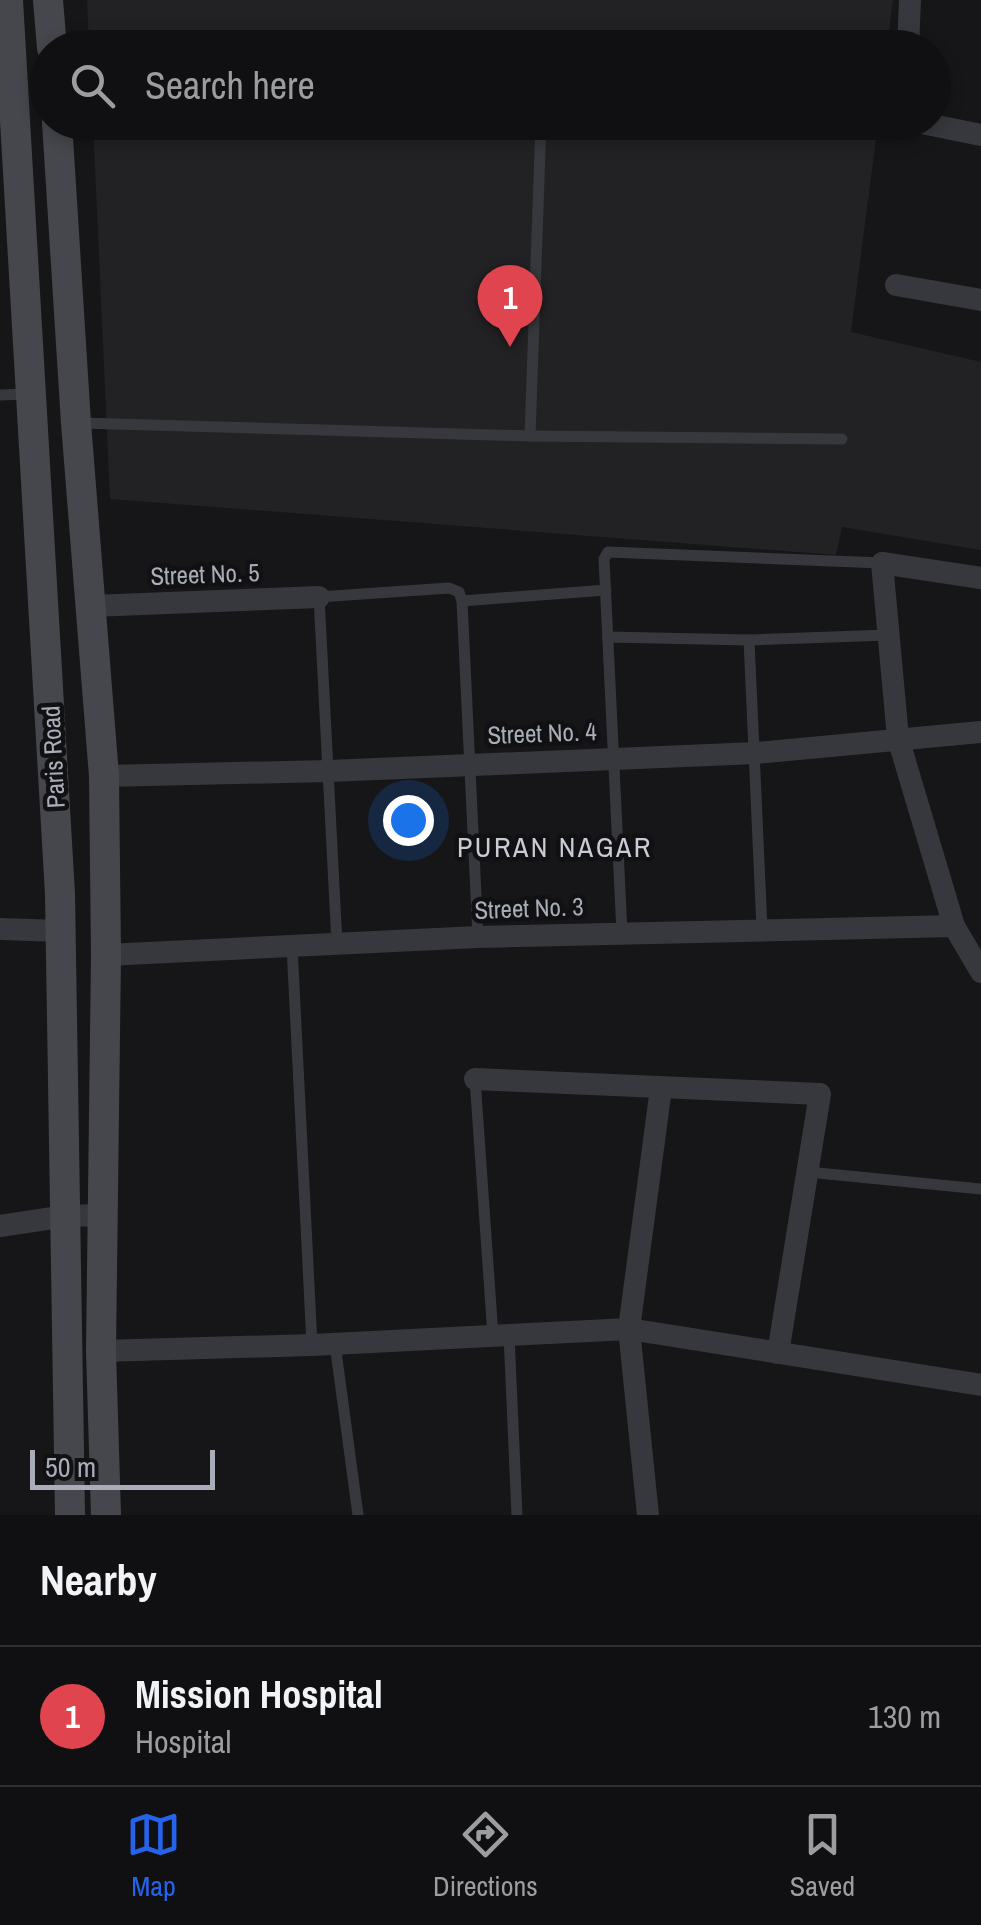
<!DOCTYPE html>
<html lang="en">
<head>
<meta charset="utf-8">
<style>
  body { margin:0; font-family:"Archivo Narrow",sans-serif; background:#1e1e20; color:#f1f3f6 }
  .scale { position:absolute; left:30px; bottom:25px; width:185px; box-sizing:border-box; padding-left:10px; border:5px solid #a8adb8; border-top:0; font-size:28px; line-height:35px; white-space:nowrap; color:#a8adb8; -webkit-text-stroke:8px #111113; paint-order:stroke }
  .you { position:absolute; left:408px; top:820px; width:35px; height:35px; margin:-25px; border:8px solid #fff; border-radius:50%; background:#1a73e8; box-shadow:0 0 0 15px #1a73e833 }
  .badge { display:grid; place-items:center; width:65px; height:65px; border-radius:50%; background:#2563eb; color:#fff; font-size:32px; font-weight:700 }
  .pin { position:absolute; translate:-50% -82px; filter:drop-shadow(0 2px 5px #0008) }
  .pin::after { content:''; position:absolute; top:52px; width:35px; height:30px; background:inherit; clip-path:polygon(0 0,100% 0,50% 100%) }
  .list { margin:0; padding:0; list-style:none }
  h2 { display:flex; justify-content:space-between; align-items:center; height:130px; margin:0; padding:0 40px; font-size:42px }
  h2 small { font-size:32px; font-weight:400; color:#9c9d9f }
  .list li { display:grid; grid-template-columns:65px 1fr auto; gap:30px; align-items:center; box-sizing:border-box; height:140px; padding:0 40px; border-top:2px solid #303032 }
  .list b { display:block; font-size:38px; white-space:nowrap }
  .list p { margin:0; font-size:32px; white-space:nowrap; color:#9c9d9f }
  .list em { font-size:32px; font-style:normal; color:#9c9d9f }
  .icon { flex:none; width:55px; height:55px; fill:none; stroke:currentColor; stroke-width:2; stroke-linecap:round; stroke-linejoin:round }
  .map { position:relative; flex:none; width:981px; height:1515px; overflow:hidden }
  .search { position:absolute; background:#101012; box-shadow:0 5px 15px #0003; left:30px; right:30px; top:30px; height:110px; display:flex; align-items:center; gap:25px; box-sizing:border-box; padding:0 35px; border-radius:55px; color:#9c9d9f; font-size:38px }
  .sheet { height:270px; background:#101012 }
  nav { display:flex; justify-content:space-around; align-items:center; box-sizing:border-box; height:140px; border-top:2px solid #303032; background:#101012; font-size:28px; color:#9c9d9f }
  nav a { display:grid; justify-items:center; gap:5px }
  nav .on { color:#2563eb }
  .map>svg:first-child { display:block }
  .built { fill:#222225 }
  .lines { fill:none; stroke-linecap:round; stroke-linejoin:round }
  .lane { stroke:#37383d; stroke-width:11 }
  .street { stroke:#37383d; stroke-width:22 }
  .secondary { stroke:#45474d; stroke-width:30 }
  .labels { text-anchor:middle; dominant-baseline:central; stroke-width:9; stroke-linejoin:round; paint-order:stroke }
  .street-label { font-size:25px; fill:#a8adb8; stroke:#111113 }
  .neighbourhood-label { font-size:28px; letter-spacing:2.5px; fill:#c9ccd4; stroke:#111113 }
</style>
</head>
<body>
<div class="map">
<svg width="981" height="1515" viewBox="0 0 981 1515">
  <rect width="100%" height="100%" fill="#161618"/>
  <g class="built">
    <path d="M 87,0 L 893,0 L 887,47 L 89,48 Z"/>
    <path d="M 93,123 L 878,123 L 851,332 L 981,362 L 981,550 L 842,527 L 836,555 L 110,499 Z"/>
  </g>
  <g class="lines">
    <g class="lane">
      <path d="M 0,395 L 28,394"/>
      <path d="M 80,423 L 530,436 L 842,439"/>
      <path d="M 530,436 L 541,122"/>
      <path d="M 462,601 L 606,590"/>
      <path d="M 608,637 L 749,640 L 887,635"/>
      <path d="M 749,640 L 762,929"/>
      <path d="M 622,933 L 604,559 L 608,552 L 882,563"/>
      <path d="M 337,944 L 319,597 L 449,588 L 459,592 L 462,601 L 478,937"/>
      <path d="M 292,946 L 312,1345"/>
      <path d="M 475,1079 L 493,1336"/>
      <path d="M 808,1172 L 981,1189"/>
      <path d="M 509,1335 L 517,1515"/>
      <path d="M 335,1344 L 358,1515"/>
    </g>
    <g class="street">
      <path d="M 908,48 L 910,0"/>
      <path d="M 917,122 L 981,135"/>
      <path d="M 896,285 L 981,300"/>
      <path d="M 981,578 L 882,563 L 898,738 L 954,926 L 981,972"/>
      <path d="M 92,606 L 319,597"/>
      <path d="M 104,776 L 329,771 L 756,753 L 981,732"/>
      <path d="M 0,929 L 61,931"/>
      <path d="M 106,955 L 478,937 L 954,926"/>
      <path d="M 475,1079 L 820,1094 L 778,1353"/>
      <path d="M 0,1226 L 66,1216 L 103,1215"/>
      <path d="M 101,1351 L 312,1345 L 629,1329 L 981,1385"/>
      <path d="M 648,1515 L 629,1329 L 661,1088"/>
    </g>
    <g class="secondary">
      <path d="M 8,0 L 60,894 L 70,1515"/>
      <path d="M 48,0 L 52,48"/>
      <path d="M 57,122 L 76,423 L 104,776 L 106,955 L 101,1351 L 106,1515"/>
    </g>
  </g>
  <g class="labels">
    <g class="street-label">
      <text transform="translate(205 574) rotate(-2)">Street No. 5</text>
      <text transform="translate(542 733) rotate(-2)">Street No. 4</text>
      <text transform="translate(53 757) rotate(-93)">Paris Road</text>
      <text transform="translate(529 908) rotate(-2)">Street No. 3</text>
    </g>
    <g class="neighbourhood-label">
      <text x="555" y="847">PURAN NAGAR</text>
    </g>
  </g>
</svg>
<div class="scale">50 m</div>
<div class="you"></div>
<div class="pin badge" style="left:510px;top:347px;background:#e0444e">1</div>
<div class="search"><svg class="icon" aria-label="search" viewBox="0 0 24 24"><circle cx="10" cy="10" r="6"/><path d="M15 15l6 6"/></svg>Search here</div>
</div>
<section class="sheet">
<h2>Nearby<small></small></h2>
<ul class="list">
<li><span class="badge" style="background:#e0444e">1</span><div><b>Mission Hospital</b><p>Hospital</p></div><em>130 m</em></li>
</ul>
</section>
<nav>
<a class="on"><svg class="icon" aria-label="map" viewBox="0 0 24 24"><path d="M3 6l6-2 6 2 6-2v14l-6 2-6-2-6 2zM9 4v14M15 6v14"/></svg>Map</a>
<a><svg class="icon" aria-label="directions" viewBox="0 0 24 24"><path d="M12 3l9 9-9 9-9-9zM9 14v-3h6M13 9l2 2-2 2"/></svg>Directions</a>
<a><svg class="icon" aria-label="saved" viewBox="0 0 24 24"><path d="M7 4h10v16l-5-4-5 4z"/></svg>Saved</a>
</nav>
</body>
</html>
